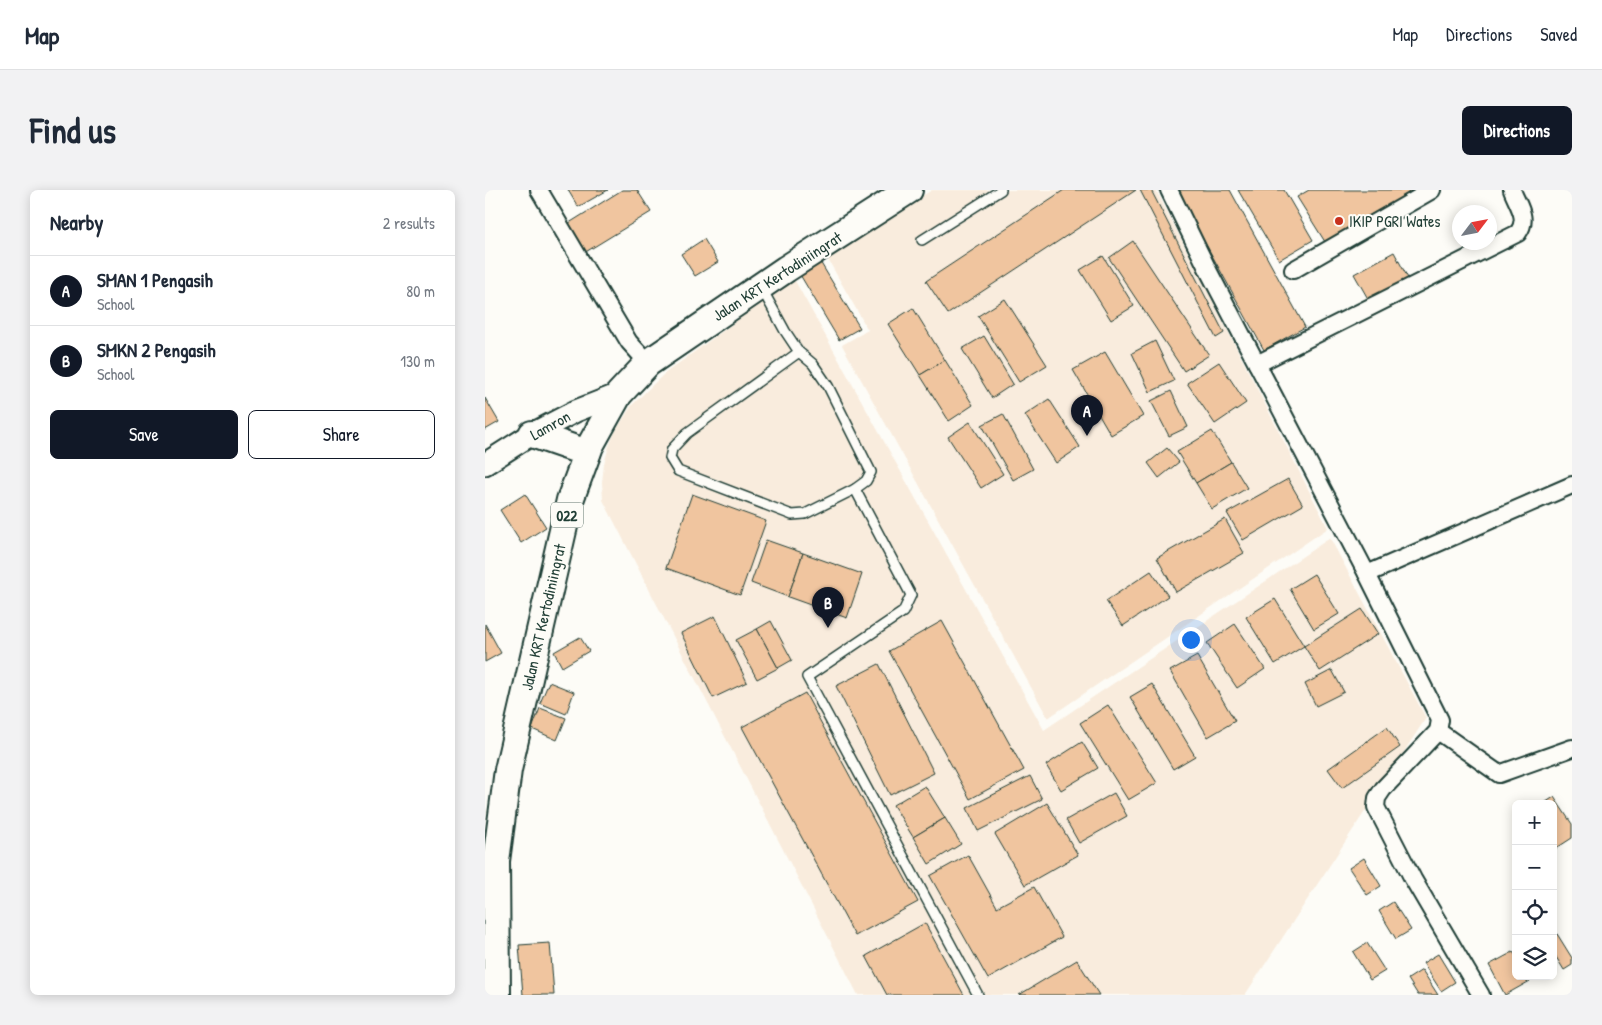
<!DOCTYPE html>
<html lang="en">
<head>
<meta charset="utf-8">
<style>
  body { margin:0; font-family:"Patrick Hand",sans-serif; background:#f2f2f3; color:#1f2937 }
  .controls { position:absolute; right:15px; bottom:15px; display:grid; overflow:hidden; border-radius:8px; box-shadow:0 2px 12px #0003 }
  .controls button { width:45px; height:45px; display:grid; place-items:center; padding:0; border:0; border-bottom:1px solid #e0e1e3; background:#fff; color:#1f2937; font:25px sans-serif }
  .compass { position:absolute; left:967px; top:15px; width:45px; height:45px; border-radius:50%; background:#fff; box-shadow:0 2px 12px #0003; rotate:58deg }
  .you { position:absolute; left:705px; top:449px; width:18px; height:18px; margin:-12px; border:4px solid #fff; border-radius:50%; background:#1a73e8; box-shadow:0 0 0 8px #1a73e833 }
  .badge { display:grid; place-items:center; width:32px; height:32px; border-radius:50%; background:#111827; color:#fff; font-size:16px; font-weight:700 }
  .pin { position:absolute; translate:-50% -41px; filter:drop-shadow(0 1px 2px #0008) }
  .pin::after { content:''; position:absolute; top:26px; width:18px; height:15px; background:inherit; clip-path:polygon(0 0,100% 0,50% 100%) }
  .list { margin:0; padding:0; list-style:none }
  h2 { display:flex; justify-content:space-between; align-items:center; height:65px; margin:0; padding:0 20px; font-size:21px }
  h2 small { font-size:16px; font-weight:400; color:#747a83 }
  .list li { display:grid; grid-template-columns:32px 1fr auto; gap:15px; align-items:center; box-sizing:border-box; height:70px; padding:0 20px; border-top:1px solid #e0e1e3 }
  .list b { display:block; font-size:19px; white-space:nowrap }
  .list p { margin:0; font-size:16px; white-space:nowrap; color:#747a83 }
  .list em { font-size:16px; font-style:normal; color:#747a83 }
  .actions { display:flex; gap:10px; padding:15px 20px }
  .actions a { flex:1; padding:11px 0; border:1px solid #111827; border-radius:8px; text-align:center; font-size:18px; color:#111827 }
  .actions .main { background:#111827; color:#fff }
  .icon { flex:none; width:28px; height:28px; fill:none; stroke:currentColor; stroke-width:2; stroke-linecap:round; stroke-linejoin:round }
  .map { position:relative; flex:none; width:1087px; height:805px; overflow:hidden; border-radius:8px }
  header { display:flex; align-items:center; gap:30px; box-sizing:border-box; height:70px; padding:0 25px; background:#fff; border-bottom:1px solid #e0e1e3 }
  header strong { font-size:24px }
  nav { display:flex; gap:28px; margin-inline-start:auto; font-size:18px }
  .intro { display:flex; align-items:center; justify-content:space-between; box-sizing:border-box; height:120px; padding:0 30px }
  h1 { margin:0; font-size:35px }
  .button { padding:12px 22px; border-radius:8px; background:#111827; color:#fff; font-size:18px; font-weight:700 }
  main { display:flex; gap:30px; padding:0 30px }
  aside { flex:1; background:#fff; border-radius:8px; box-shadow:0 2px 12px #0003 }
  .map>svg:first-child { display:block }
  .built { fill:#f9ecdd }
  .building { fill:#f0c59f; stroke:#1f3d34 }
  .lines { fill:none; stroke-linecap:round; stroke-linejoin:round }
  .service-casing { stroke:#1f3d34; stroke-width:12 }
  .minor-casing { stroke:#1f3d34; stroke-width:20 }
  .tertiary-casing { stroke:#1f3d34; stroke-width:25 }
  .primary-casing { stroke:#1f3d34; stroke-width:30 }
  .service { stroke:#fdfcf7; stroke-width:9 }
  .minor { stroke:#fdfcf7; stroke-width:16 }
  .tertiary { stroke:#fdfcf7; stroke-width:21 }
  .primary { stroke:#fdfcf7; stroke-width:26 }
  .poi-dot { fill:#c8321e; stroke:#fdfcf7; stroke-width:2 }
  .labels { text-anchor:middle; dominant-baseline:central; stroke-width:4; stroke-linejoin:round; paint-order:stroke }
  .shield { fill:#fdfcf7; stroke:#62766e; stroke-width:1 }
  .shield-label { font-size:15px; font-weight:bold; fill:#1f3d34 }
  .poi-label { font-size:16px; fill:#1f3d34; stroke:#fdfcf7; text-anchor:start }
  .street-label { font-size:16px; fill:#1f3d34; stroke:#fdfcf7 }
</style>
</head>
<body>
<header>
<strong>Map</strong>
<nav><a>Map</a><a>Directions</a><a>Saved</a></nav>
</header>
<div class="intro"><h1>Find us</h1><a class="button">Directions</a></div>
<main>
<aside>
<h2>Nearby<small>2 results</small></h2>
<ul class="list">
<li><span class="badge">A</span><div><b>SMAN 1 Pengasih</b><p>School</p></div><em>80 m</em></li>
<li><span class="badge">B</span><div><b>SMKN 2 Pengasih</b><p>School</p></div><em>130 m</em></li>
</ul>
<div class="actions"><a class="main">Save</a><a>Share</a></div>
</aside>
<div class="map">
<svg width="1087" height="805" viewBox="0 0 1087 805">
  <rect width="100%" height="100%" fill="#fdfcf7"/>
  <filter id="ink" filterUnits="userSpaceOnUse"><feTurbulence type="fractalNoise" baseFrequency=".02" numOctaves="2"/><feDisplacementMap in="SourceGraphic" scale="10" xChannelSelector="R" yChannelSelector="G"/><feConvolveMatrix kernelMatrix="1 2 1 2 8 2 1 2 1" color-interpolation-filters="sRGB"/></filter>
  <g filter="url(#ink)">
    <g class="built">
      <path d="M 447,0 L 671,0 L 843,338 L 563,528 L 357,155 L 383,140 L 341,66 Z"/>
      <path d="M 309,89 L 559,540 L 845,348 L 941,528 L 760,805 L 373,805 L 118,310 L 117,292 L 119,274 L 124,256 L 130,242 L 147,215 L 179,184 Z"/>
    </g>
    <g class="building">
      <path d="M 83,0 L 123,0 L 93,17 Z"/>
      <path d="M 137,0 L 152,0 L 166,22 L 99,63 L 81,35 Z"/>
      <path d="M 579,0 L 651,0 L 463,124 L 441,91 Z"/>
      <path d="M 655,0 L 666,0 L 739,143 L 731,148 Z"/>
      <path d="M 691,0 L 745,0 L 820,137 L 779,160 Z"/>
      <path d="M 753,0 L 799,0 L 828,50 L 794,70 Z"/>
      <path d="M 824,0 L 932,0 L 842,55 L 812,7 Z"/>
      <path d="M 219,49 L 233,72 L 210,86 L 196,64 Z"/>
      <path d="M 648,51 L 724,165 L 699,181 L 624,68 Z"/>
      <path d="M 909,62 L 925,92 L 886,114 L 869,84 Z"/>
      <path d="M 618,66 L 649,116 L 626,130 L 595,80 Z"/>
      <path d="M 334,70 L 375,138 L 354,150 L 314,83 Z"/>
      <path d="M 520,109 L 562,175 L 534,192 L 493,126 Z"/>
      <path d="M 428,118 L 460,170 L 435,185 L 403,134 Z"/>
      <path d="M 499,146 L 528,194 L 507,208 L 477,159 Z"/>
      <path d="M 670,151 L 689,191 L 665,202 L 647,163 Z"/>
      <path d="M 620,162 L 658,226 L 626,245 L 588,180 Z"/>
      <path d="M 460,170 L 488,215 L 464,231 L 435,185 Z"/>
      <path d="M 734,172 L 761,213 L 730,234 L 702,193 Z"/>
      <path d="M 686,201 L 703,237 L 684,246 L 666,211 Z"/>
      <path d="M 0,208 L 14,232 L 0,240 Z"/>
      <path d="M 564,209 L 595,257 L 571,273 L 540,225 Z"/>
      <path d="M 518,224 L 548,279 L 528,290 L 497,235 Z"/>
      <path d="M 485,232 L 518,284 L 496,298 L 463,247 Z"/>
      <path d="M 727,241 L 746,272 L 711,293 L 692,262 Z"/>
      <path d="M 682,258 L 694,272 L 674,288 L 663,273 Z"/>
      <path d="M 746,272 L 762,298 L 727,319 L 711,293 Z"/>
      <path d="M 803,289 L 818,315 L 758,350 L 742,323 Z"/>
      <path d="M 40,304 L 61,337 L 36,353 L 15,320 Z"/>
      <path d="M 207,304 L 281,331 L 255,405 L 181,378 Z"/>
      <path d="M 740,329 L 759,363 L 691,402 L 672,368 Z"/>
      <path d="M 281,350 L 318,363 L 303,407 L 266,393 Z"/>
      <path d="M 318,363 L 377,384 L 362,428 L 303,407 Z"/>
      <path d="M 666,381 L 683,406 L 638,436 L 621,411 Z"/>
      <path d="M 829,384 L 854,424 L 829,439 L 805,399 Z"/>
      <path d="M 790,409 L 819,456 L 790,474 L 761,427 Z"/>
      <path d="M 877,419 L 893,444 L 835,481 L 819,456 Z"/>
      <path d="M 230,426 L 262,492 L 228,508 L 196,443 Z"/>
      <path d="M 286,431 L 307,470 L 293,478 L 272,439 Z"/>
      <path d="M 457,431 L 539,580 L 485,609 L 404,461 Z"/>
      <path d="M 0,434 L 16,463 L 0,472 Z"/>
      <path d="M 750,434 L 780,479 L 752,498 L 722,453 Z"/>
      <path d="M 272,439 L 293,478 L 272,489 L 251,450 Z"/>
      <path d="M 95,447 L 104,461 L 77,477 L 69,462 Z"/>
      <path d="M 712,466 L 750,531 L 723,547 L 685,481 Z"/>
      <path d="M 394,474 L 449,583 L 405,605 L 351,496 Z"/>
      <path d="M 847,480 L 859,502 L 831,516 L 820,494 Z"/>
      <path d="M 64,492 L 89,502 L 81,524 L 55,513 Z"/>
      <path d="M 667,494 L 710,566 L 688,579 L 645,507 Z"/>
      <path d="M 320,503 L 433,712 L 370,746 L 257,537 Z"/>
      <path d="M 623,515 L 672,593 L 643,610 L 595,533 Z"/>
      <path d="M 55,518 L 81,528 L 72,550 L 47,539 Z"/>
      <path d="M 902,537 L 915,557 L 857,598 L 843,579 Z"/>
      <path d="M 597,552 L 613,578 L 576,600 L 561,575 Z"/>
      <path d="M 545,586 L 557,609 L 493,641 L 482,618 Z"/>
      <path d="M 440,596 L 460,628 L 428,647 L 408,615 Z"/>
      <path d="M 629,603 L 642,626 L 594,653 L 581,630 Z"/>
      <path d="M 1069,607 L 1087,634 L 1087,648 L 1070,659 L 1068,656 L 1068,614 L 1058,614 Z"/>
      <path d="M 562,613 L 593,665 L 540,695 L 510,644 Z"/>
      <path d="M 460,628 L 476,654 L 444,674 L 428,647 Z"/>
      <path d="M 483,665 L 512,717 L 549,697 L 577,747 L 503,789 L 445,686 Z"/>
      <path d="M 879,668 L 896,696 L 882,705 L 864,678 Z"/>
      <path d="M 908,712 L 926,740 L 911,749 L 894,721 Z"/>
      <path d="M 440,733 L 479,805 L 402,805 L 381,766 Z"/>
      <path d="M 1069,739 L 1087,768 L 1087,775 L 1079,780 L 1068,762 Z"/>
      <path d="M 65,753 L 69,805 L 38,805 L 34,755 Z"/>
      <path d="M 882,753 L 900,781 L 885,790 L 868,762 Z"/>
      <path d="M 1028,762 L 1031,766 L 1031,786 L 1042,786 L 1045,791 L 1020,805 L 1004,775 Z"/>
      <path d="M 953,764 L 970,792 L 956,801 L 938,773 Z"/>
      <path d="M 592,770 L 614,805 L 534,805 Z"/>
      <path d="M 937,780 L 953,805 L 933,805 L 923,789 Z"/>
    </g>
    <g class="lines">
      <defs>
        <g id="service">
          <path d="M 437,50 L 516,0"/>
          <path d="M 277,99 L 300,141 L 314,162 L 328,174 L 343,196 L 386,282 L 381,291 L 370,299 L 320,324 L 307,325 L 193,281 L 185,268 L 187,259 L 202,243 L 314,162"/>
          <path d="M 370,299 L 426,405 L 418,422 L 322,487 L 493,805"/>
        </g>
        <g id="minor">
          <path d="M 54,0 L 144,152 L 163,173"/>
          <path d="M 684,0 L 725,84 L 882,384 L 1087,295"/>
          <path d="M 808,80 L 947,0"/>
          <path d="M 772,174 L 1033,43 C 1044,28 1033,16 1027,0"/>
          <path d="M 882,384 L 955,530 L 953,541 L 898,599 L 892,608 L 891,617 L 928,689 L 996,805"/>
          <path d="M 953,541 L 1014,584 L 1087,558"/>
        </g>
        <path id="tertiary" d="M 0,274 L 47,244 L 91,221 L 134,204"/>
        <g id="primary">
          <path d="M 47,244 L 102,263"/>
          <path d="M 12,805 L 11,671 L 23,580 L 85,310 L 105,256 L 134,204 L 163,173 L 301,79 L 424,0"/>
        </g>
      </defs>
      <use href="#service" class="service-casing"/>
      <use href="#minor" class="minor-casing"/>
      <use href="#tertiary" class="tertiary-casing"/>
      <use href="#primary" class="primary-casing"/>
      <use href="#service" class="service"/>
      <use href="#minor" class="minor"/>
      <use href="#tertiary" class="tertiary"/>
      <use href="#primary" class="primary"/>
    </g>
  </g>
  <circle class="poi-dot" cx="854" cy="31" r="5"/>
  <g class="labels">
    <rect class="shield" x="66" y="312.5" width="32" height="25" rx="4"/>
    <g class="shield-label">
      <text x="82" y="325">022</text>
    </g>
    <g class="poi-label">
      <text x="864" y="31">IKIP PGRI Wates</text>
    </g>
    <g class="street-label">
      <text transform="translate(292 86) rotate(-33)">Jalan KRT Kertodiniingrat</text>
      <text transform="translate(65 235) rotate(-29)">Lamron</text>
      <text transform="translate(58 427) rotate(-77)">Jalan KRT Kertodiniingrat</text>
    </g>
  </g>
</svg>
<div class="controls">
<button>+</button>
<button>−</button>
<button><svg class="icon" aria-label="locate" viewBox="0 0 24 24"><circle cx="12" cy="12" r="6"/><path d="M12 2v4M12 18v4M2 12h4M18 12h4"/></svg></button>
<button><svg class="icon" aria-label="layers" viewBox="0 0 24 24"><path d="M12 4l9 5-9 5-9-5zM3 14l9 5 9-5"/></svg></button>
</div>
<svg class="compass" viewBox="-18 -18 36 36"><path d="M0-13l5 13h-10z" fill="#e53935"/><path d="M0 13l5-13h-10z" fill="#747a83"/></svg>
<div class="you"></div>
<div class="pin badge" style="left:602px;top:246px">A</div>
<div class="pin badge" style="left:343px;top:438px">B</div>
</div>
</main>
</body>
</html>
